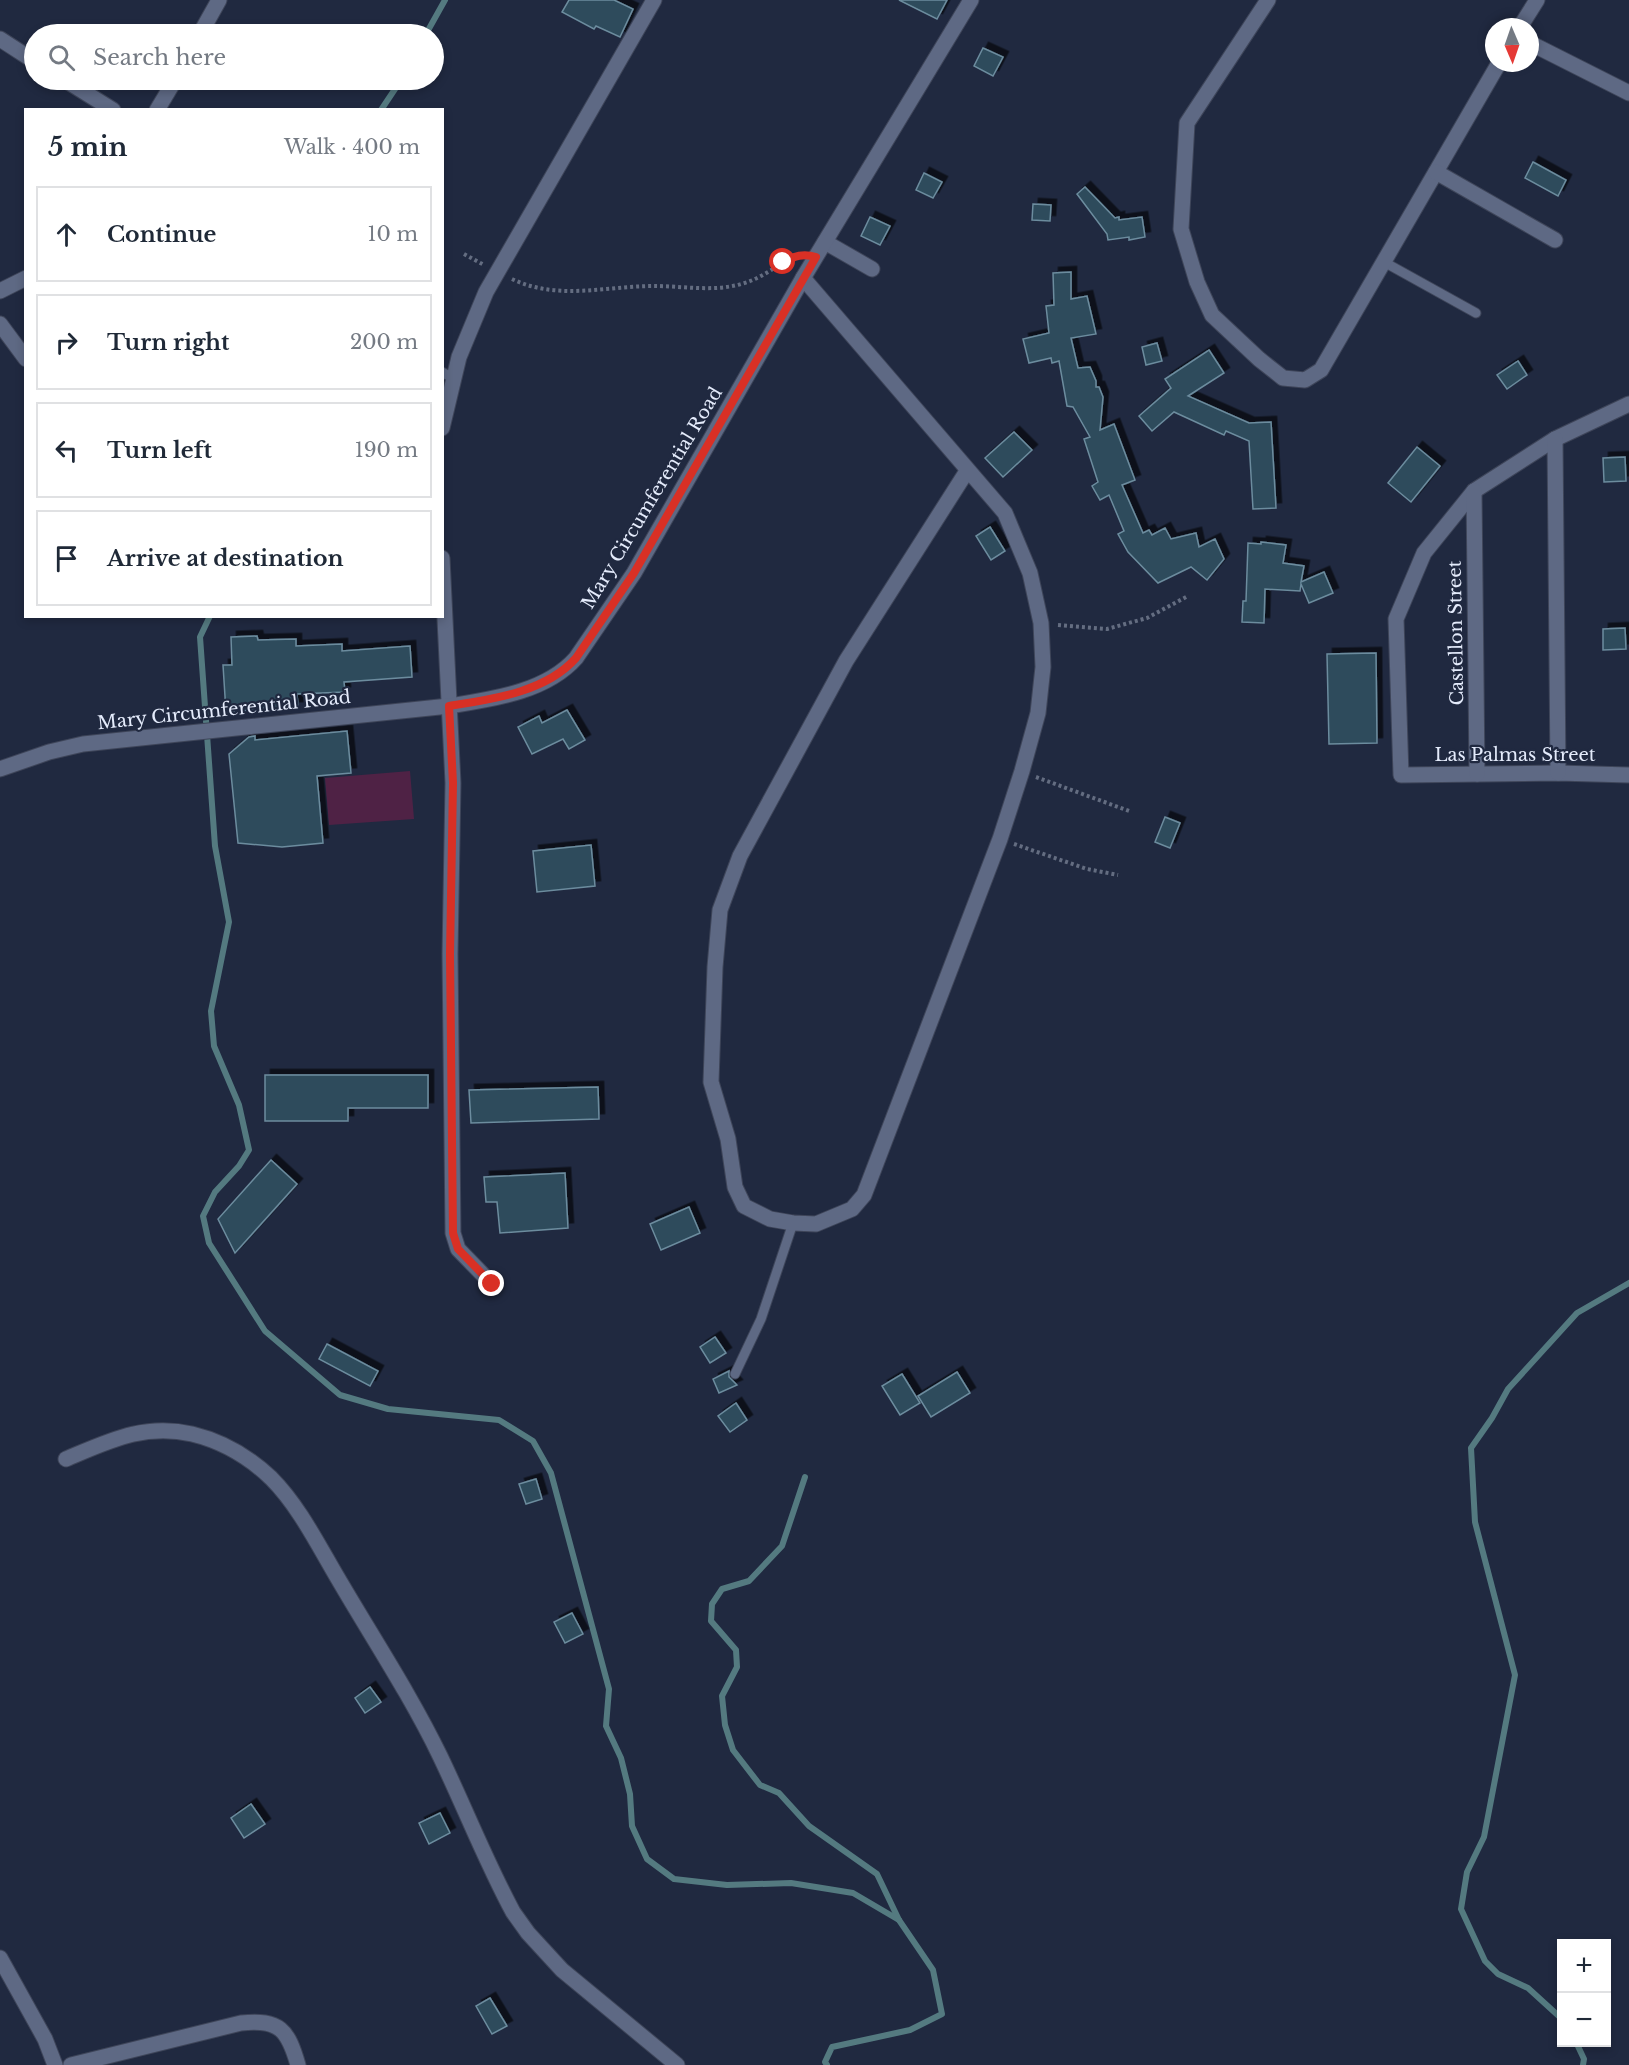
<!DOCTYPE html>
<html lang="en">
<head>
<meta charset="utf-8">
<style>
  body { margin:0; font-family:"Libre Baskerville",serif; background:#f2f2f3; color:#1f2937 }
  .controls { position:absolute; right:18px; bottom:18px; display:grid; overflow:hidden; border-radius:0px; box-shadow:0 3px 9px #0003 }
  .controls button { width:54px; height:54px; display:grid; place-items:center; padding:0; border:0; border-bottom:2px solid #e0e1e3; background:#fff; color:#1f2937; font:30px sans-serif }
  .compass { position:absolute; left:1485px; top:18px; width:54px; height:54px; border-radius:50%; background:#fff; box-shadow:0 3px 9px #0003; rotate:178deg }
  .stop { position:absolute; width:18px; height:18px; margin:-14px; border:4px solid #d93025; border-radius:50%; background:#fff }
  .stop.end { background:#d93025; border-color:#fff; box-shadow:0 2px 6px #0008 }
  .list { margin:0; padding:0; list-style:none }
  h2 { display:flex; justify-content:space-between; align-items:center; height:78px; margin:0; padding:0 24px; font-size:26px }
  h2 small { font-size:20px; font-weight:400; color:#747a83 }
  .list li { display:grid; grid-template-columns:39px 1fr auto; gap:18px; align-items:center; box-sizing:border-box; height:96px; margin:0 12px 12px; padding:0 12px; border:2px solid #e0e1e3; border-radius:0px }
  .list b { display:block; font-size:22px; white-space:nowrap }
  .list em { font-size:20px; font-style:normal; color:#747a83 }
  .icon { flex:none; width:33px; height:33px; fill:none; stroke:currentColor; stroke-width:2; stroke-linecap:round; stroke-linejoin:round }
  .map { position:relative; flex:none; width:1629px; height:2065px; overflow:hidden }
  .search { position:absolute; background:#fff; box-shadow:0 3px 9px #0003; left:24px; top:24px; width:420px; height:66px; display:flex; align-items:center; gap:15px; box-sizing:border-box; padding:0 21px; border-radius:33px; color:#747a83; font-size:22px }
  .panel { position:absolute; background:#fff; box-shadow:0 3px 9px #0003; left:24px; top:108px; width:420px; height:510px; border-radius:0px }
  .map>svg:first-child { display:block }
  .green { fill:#4f2245 }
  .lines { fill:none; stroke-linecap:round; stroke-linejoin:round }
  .stream { stroke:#547a80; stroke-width:6 }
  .building { fill:#2d4b5c; stroke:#6c8c9e; stroke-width:1.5; filter:url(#shadow) }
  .lane-casing { stroke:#3e4559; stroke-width:11 }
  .street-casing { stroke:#3e4559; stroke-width:17 }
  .path { stroke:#646d81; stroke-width:4; stroke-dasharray:3 3; stroke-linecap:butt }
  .lane { stroke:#5e6984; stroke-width:9 }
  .street { stroke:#5e6984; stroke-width:15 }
  .route { stroke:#d93025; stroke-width:8 }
  .labels { text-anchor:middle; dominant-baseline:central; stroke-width:4.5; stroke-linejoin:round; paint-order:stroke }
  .street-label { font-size:18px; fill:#e4ebfb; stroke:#202940 }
</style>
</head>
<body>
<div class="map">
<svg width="1629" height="2065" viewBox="0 0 1629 2065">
  <defs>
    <filter id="shadow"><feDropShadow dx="5.5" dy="-5.5" stdDeviation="0" flood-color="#0009"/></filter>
  </defs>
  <rect width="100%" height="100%" fill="#202940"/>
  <path class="green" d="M 410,771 L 414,819 L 329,825 L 325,778 Z"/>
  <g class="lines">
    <g class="stream">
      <path d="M 426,34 L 445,0"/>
      <path d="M 381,110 L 401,80"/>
      <path d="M 210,616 L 200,637 L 215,846 L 229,922 L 211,1011 L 214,1046 L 239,1105 L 249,1150 L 239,1166 L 215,1192 L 203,1216 L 209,1243 L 265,1331 L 340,1395 L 388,1409 L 499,1420 L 533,1441 L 551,1473 L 609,1689 L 606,1726 L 621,1758 L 630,1794 L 632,1826 L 647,1859 L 674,1879 L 727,1885 L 791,1883 L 853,1893 L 899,1920"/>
      <path d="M 805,1477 L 782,1546 L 749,1581 L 722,1589 L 712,1604 L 711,1621 L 736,1650 L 737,1667 L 722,1696 L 725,1725 L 733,1750 L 760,1785 L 779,1793 L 809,1826 L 877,1874 L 899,1920 L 933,1970 L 942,2014 L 910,2030 L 832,2047 L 825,2062 L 827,2065"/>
      <path d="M 1562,2019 L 1528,1988 L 1498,1974 L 1485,1961 L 1461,1909 L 1467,1872 L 1484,1837 L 1515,1675 L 1475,1522 L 1471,1448 L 1492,1418 L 1508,1389 L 1577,1313 L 1629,1283"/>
      <path d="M 1576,2042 L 1584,2059 L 1583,2065"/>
    </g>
  </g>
  <g class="building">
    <path d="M 569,0 L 614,0 L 633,9 L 620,37 L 596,26 L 594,29 L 562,12 Z"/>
    <path d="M 899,0 L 947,0 L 937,19 Z"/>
    <path d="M 983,48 L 1003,57 L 993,76 L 974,66 Z"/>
    <path d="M 1533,162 L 1566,180 L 1558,196 L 1525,178 Z"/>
    <path d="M 924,173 L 942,182 L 933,198 L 916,190 Z"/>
    <path d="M 1085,187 L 1115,218 L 1119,217 L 1119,220 L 1142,217 L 1145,237 L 1129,240 L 1129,237 L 1108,240 L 1107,234 L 1077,194 Z"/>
    <path d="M 1033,204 L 1051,205 L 1050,221 L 1032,220 Z"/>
    <path d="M 870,217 L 890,226 L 880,245 L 861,236 Z"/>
    <path d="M 1071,272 L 1071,299 L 1087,296 L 1096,334 L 1071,338 L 1078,368 L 1090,367 L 1096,381 L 1096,387 L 1099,387 L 1103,397 L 1100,430 L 1114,424 L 1135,480 L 1122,485 L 1143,533 L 1149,530 L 1152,535 L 1165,528 L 1171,539 L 1196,533 L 1199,547 L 1215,539 L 1224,559 L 1207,580 L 1191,567 L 1158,583 L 1128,552 L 1118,534 L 1124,531 L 1109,495 L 1100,500 L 1092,486 L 1098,482 L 1084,439 L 1090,437 L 1073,407 L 1067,406 L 1059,361 L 1052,363 L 1051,358 L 1029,363 L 1023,339 L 1049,333 L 1046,306 L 1054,305 L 1053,273 Z"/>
    <path d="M 1157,343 L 1162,361 L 1146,365 L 1142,347 Z"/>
    <path d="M 1209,350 L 1224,373 L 1188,396 L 1249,423 L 1271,422 L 1276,508 L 1253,509 L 1249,441 L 1226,431 L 1224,435 L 1174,412 L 1152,431 L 1139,416 L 1171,388 L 1165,379 Z"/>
    <path d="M 1518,361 L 1527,375 L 1507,389 L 1497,375 Z"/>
    <path d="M 1014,432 L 1032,450 L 1003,477 L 985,458 Z"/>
    <path d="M 1417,447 L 1440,466 L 1411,502 L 1388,483 Z"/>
    <path d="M 1625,457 L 1626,481 L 1604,482 L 1603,458 Z"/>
    <path d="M 990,527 L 1005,551 L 991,560 L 976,536 Z"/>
    <path d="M 1261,542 L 1286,545 L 1283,563 L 1304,566 L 1301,582 L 1324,572 L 1333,593 L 1309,603 L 1301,584 L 1300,591 L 1265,589 L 1264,623 L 1242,622 L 1243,601 L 1246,601 L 1248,543 L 1261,544 Z"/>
    <path d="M 1625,628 L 1626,649 L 1603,650 L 1603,629 Z"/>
    <path d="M 257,636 L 258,640 L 296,639 L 296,646 L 342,644 L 342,651 L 410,646 L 412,677 L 344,682 L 345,692 L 297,694 L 298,707 L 253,708 L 253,710 L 226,712 L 223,665 L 232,665 L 231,637 Z"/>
    <path d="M 1376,653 L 1377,743 L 1329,744 L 1327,654 Z"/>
    <path d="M 567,710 L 585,740 L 569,749 L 563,739 L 532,754 L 518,727 L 539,716 L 542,723 Z"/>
    <path d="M 347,731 L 351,773 L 317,776 L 323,843 L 282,847 L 238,843 L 229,754 L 249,737 L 255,736 L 255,740 Z"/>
    <path d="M 1165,817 L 1180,823 L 1170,848 L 1155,842 Z"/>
    <path d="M 591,845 L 595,886 L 537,892 L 533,851 Z"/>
    <path d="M 265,1075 L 428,1075 L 428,1108 L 348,1108 L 348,1121 L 265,1121 Z"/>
    <path d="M 598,1087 L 599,1119 L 471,1123 L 469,1090 Z"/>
    <path d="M 271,1160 L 297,1184 L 235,1253 L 218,1219 Z"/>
    <path d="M 565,1173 L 568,1228 L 500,1233 L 497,1202 L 486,1202 L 484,1177 Z"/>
    <path d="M 689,1207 L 700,1233 L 661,1250 L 650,1224 Z"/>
    <path d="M 715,1337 L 726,1353 L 710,1363 L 700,1347 Z"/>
    <path d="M 327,1344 L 378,1371 L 370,1386 L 319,1359 Z"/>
    <path d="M 729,1371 L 729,1377 L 737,1385 L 719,1393 L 713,1379 Z"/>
    <path d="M 957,1372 L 970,1393 L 931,1417 L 918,1396 Z"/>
    <path d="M 902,1374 L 920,1403 L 900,1415 L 882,1386 Z"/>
    <path d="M 736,1403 L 747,1420 L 730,1432 L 718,1416 Z"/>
    <path d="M 536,1479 L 542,1499 L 526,1504 L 519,1484 Z"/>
    <path d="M 572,1613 L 583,1634 L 565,1643 L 554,1622 Z"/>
    <path d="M 370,1687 L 381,1702 L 365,1713 L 355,1698 Z"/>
    <path d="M 251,1804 L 265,1824 L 244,1838 L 231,1818 Z"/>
    <path d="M 440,1813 L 450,1833 L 429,1844 L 419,1823 Z"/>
    <path d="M 490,1998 L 507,2026 L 492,2034 L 476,2006 Z"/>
  </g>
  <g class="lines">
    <defs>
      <g id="lane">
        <path d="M 1384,262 L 1476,313"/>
        <path d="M 442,372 L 454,379"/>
        <path d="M 735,1374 L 761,1319 L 793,1223"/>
      </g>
      <g id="street">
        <path d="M 1268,0 L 1187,123 L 1181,229 L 1197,282 L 1212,315 L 1259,359 L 1283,378 L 1305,380 L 1321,370 L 1499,63"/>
        <path d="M 1520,27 L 1537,0"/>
        <path d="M 200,34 L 219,0"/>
        <path d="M 0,39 L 34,61"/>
        <path d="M 1530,43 L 1629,93"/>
        <path d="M 65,80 L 113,110"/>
        <path d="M 157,110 L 175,80"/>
        <path d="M 1436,172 L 1555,240"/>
        <path d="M 825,242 L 872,269"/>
        <path d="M 803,278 L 1005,513 L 1030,573 L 1041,623 L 1043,667 L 1038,713 L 1022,771 L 1000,839 L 864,1195 L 852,1209 L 816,1224 L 793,1223 L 770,1219 L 744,1206 L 735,1187 L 728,1139 L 711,1082 L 715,967 L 720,910 L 740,856 L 846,661 L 967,471"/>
        <path d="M 0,291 L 26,278"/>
        <path d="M 0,324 L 26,359"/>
        <path d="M 1629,404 L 1555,439 L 1474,491 L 1424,553 L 1396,619 L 1401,775 L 1558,773 L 1629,775"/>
        <path d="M 442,428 L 459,357 L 486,292 L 654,0"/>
        <path d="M 1555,439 L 1558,773"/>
        <path d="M 1474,491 L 1477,774"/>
        <path d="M 442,558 L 453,783 L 450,954 L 453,1233 L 458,1249 L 492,1284"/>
        <path d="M 0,769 L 49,752 L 83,744 L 449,706 C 493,699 546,692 576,658 L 634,573 L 803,278 L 971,0"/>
        <path d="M 66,1459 C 109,1441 144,1423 192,1434 C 221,1441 249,1457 271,1478 C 301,1508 321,1551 343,1587 C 376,1643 412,1698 440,1756 C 465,1808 486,1862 513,1912 L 528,1933 L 562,1970 L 677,2065"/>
        <path d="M 0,1958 L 45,2039 L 55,2065"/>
        <path d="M 71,2065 L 241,2023 C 280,2019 288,2030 298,2065"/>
      </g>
    </defs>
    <use href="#lane" class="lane-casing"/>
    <use href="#street" class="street-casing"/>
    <g class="path">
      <path d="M 464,254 L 484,265"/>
      <path d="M 512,279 C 558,301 605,286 654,286 C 682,286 714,292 741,284 C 761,279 777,265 795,256"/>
      <path d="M 1058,625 L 1107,629 L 1147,618 L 1188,596"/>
      <path d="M 1036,777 L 1129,811"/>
      <path d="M 1014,844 L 1087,869 L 1118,875"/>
    </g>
    <use href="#lane" class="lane"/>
    <use href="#street" class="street"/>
  </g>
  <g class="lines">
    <path class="route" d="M 492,1284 L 458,1249 L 453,1233 L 450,954 L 453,783 L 449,706 C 493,699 546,692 576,658 L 634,573 L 816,257 C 803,253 795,256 783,262"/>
  </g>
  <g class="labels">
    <g class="street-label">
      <text transform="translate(652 498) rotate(-59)">Mary Circumferential Road</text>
      <text transform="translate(1456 633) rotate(-91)">Castellon Street</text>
      <text transform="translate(224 710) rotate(-6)">Mary Circumferential Road</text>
      <text x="1515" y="755">Las Palmas Street</text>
    </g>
  </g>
</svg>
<div class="controls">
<button>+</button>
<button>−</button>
</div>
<svg class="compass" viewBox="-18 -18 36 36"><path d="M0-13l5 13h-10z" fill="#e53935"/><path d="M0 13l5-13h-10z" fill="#747a83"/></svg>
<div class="stop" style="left:783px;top:262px"></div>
<div class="stop end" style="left:492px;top:1284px"></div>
<div class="search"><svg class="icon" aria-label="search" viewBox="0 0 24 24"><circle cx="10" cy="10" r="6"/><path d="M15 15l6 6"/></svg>Search here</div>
<section class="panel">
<h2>5 min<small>Walk · 400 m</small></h2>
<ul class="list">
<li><svg class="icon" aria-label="ahead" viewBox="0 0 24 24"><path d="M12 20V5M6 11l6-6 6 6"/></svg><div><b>Continue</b></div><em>10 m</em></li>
<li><svg class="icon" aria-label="right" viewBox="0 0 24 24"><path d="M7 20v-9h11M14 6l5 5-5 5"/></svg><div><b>Turn right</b></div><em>200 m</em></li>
<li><svg class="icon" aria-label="left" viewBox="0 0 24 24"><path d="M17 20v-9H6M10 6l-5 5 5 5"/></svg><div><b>Turn left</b></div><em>190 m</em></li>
<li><svg class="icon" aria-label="arrive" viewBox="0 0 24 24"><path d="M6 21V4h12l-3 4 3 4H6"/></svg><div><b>Arrive at destination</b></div></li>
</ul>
</section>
</div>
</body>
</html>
